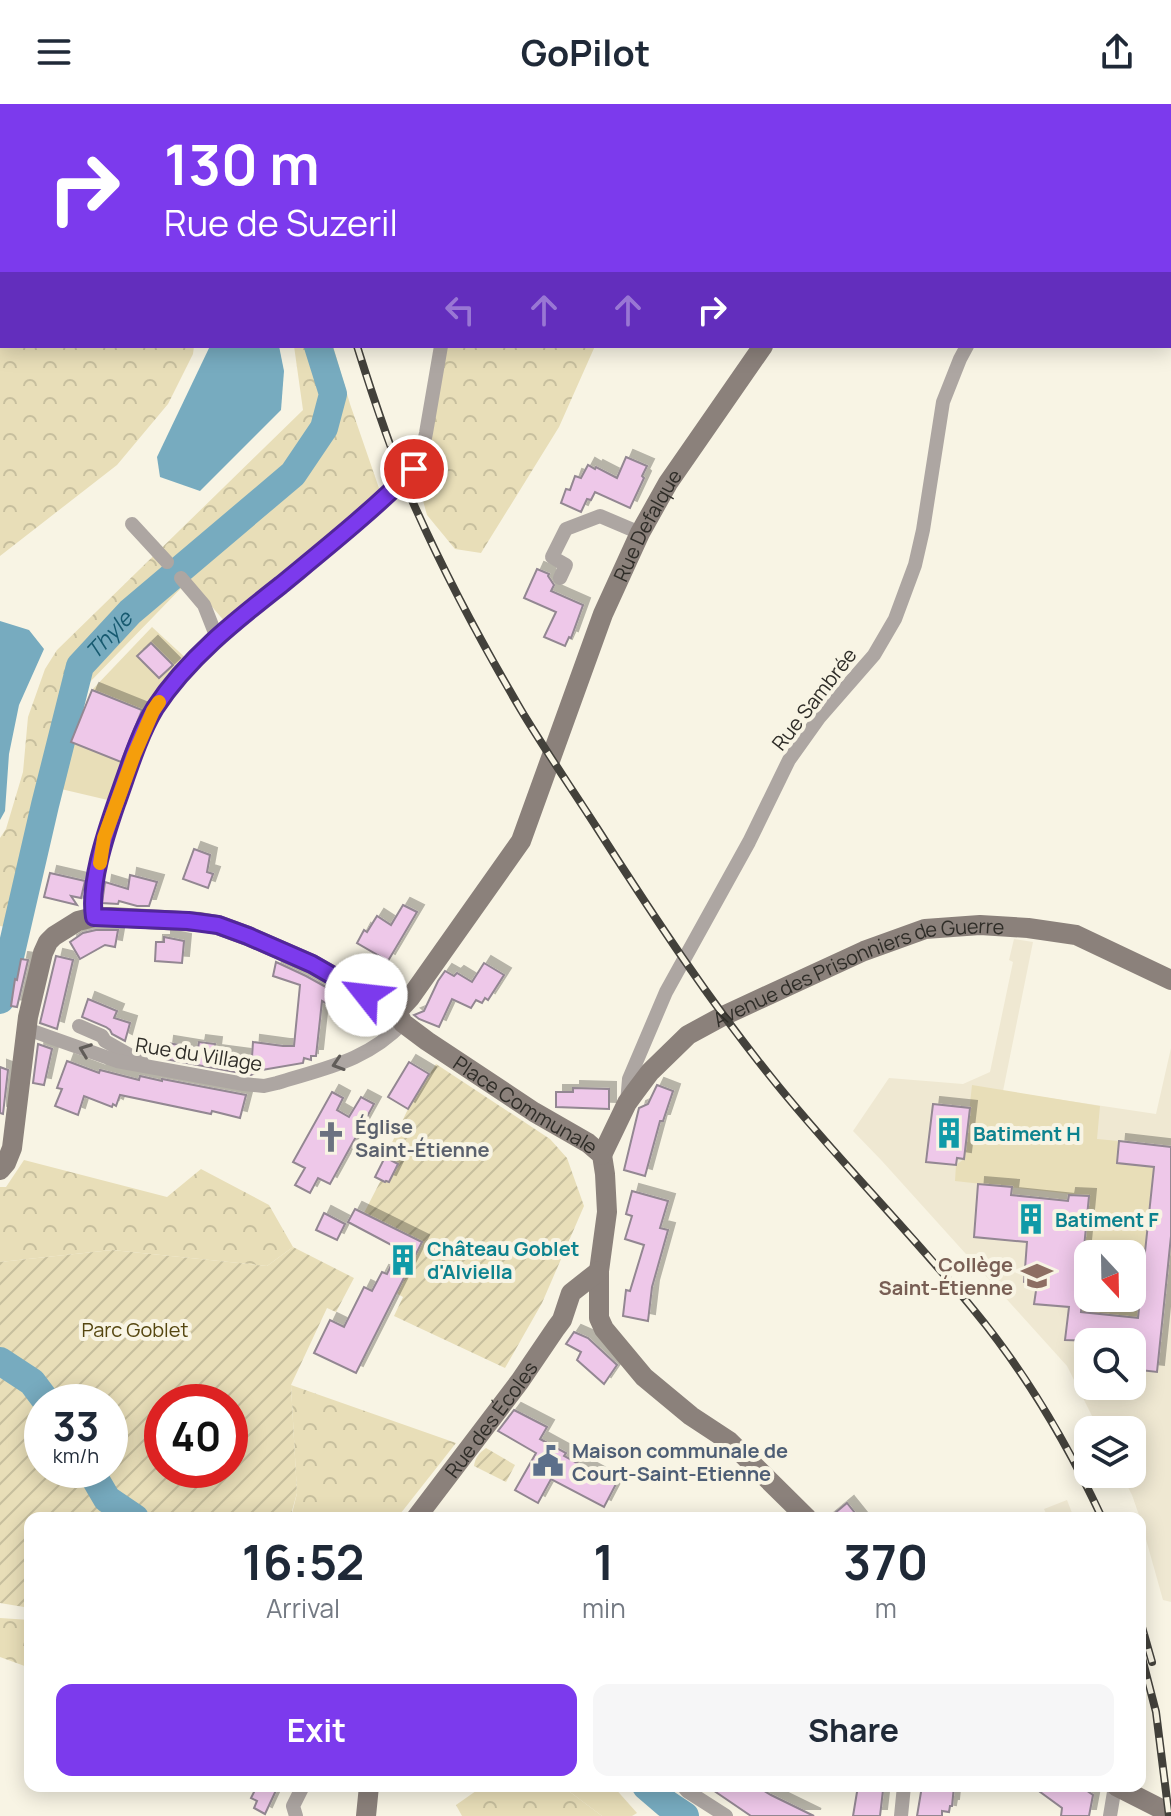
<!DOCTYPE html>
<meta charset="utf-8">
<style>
:root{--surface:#fff;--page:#f6f6f7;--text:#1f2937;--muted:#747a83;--accent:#7c3aed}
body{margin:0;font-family:Manrope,sans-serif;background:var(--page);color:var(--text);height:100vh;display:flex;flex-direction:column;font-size:30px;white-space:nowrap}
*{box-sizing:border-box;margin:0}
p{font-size:26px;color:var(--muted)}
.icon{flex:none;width:44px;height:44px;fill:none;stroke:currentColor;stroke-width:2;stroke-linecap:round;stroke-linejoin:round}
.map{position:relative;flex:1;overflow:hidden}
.panel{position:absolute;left:24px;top:1408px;width:1122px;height:280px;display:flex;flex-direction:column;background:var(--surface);border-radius:16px;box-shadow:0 4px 20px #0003}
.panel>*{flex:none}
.hud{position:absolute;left:0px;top:0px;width:1172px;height:244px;box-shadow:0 4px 20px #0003;background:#7c3aed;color:#fff;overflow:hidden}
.needle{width:52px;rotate:158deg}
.buttons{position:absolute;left:1074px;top:1136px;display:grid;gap:16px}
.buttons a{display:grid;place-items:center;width:72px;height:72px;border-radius:16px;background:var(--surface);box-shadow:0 4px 20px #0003;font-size:40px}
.speed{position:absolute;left:24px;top:1280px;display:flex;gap:16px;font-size:40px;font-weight:700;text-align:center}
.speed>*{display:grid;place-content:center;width:104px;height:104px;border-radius:50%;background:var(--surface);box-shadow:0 4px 20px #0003;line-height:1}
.speed small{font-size:20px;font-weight:400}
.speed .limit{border:12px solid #d22;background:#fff;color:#111}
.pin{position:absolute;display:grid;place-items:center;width:68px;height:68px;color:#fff;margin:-34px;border:4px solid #fff;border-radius:50%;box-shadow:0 2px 8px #0007}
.me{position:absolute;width:88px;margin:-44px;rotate:299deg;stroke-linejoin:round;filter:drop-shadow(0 0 6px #0008)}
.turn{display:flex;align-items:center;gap:28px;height:168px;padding:0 32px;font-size:36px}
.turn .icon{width:104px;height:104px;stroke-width:2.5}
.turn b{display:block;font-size:56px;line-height:68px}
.lanes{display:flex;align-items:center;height:76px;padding:0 32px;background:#0003;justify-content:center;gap:40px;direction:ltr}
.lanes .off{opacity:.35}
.eta{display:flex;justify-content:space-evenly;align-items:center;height:136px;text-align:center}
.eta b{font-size:48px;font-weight:700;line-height:56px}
.cta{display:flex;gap:16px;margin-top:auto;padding:16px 32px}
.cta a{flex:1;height:92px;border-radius:16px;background:var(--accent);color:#fff;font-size:32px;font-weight:700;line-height:92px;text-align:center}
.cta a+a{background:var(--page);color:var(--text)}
header{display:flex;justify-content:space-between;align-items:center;height:104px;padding:0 32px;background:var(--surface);font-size:36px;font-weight:700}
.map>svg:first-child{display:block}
</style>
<header><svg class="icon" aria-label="menu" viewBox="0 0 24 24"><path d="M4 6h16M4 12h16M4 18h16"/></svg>GoPilot<svg class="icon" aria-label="share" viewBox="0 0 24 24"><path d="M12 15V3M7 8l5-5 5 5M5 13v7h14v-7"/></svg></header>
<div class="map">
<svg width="1171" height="1712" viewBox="0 0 1171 1712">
<defs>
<pattern id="industrial-grid" width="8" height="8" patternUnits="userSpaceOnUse" patternTransform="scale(2)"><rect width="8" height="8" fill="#f4e4f6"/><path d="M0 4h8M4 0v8" fill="none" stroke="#d2c4d3"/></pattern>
<pattern id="forest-crowns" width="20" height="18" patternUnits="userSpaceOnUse" patternTransform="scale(2)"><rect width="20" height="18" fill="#e8deb8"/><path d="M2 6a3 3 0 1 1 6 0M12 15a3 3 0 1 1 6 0" fill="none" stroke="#c7bf9e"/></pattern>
<pattern id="garden-furrows" width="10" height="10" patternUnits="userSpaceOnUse" patternTransform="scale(2)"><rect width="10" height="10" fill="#e8deb8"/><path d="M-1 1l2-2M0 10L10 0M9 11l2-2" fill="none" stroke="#c7bf9e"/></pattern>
<filter id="shadow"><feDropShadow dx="7" dy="-7" stdDeviation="0" flood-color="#0004"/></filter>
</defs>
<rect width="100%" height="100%" fill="#f8f4e4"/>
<polygon fill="url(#industrial-grid)" points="1103,0 1171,0 1170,165 1170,2 1102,2"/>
<g fill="#efe8d2" fill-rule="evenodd">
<path d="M 1014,835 L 1033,838 L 1003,987 L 1156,1010 L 1171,944 L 1171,1498 L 1163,1496 L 1140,1414 L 1132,1391 L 1121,1370 L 1132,1370 L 1132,1326 L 1099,1326 L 1067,1262 L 882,1057 L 853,1027 L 889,974 L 963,980 L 990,968 L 1013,858 L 1009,856 ZM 1088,1150 L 1132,1150 L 1132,1194 L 1088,1194 ZM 1088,1238 L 1132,1238 L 1132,1282 L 1088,1282 Z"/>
<polygon points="1067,1396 1074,1414 1048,1414 1044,1405"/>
</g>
<g fill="url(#forest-crowns)">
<polygon points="0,0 279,0 280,2 2,2 2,242 194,242 193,250 168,300 117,361 0,452"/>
<polygon points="294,242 333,242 350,300 381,390 226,519 189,476 87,581 59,653 24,826 0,822 0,734 6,725 23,668 28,613 45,565 57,546 303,306"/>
<polygon points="446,242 595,242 559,323 481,449 455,445 427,411 418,379 426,371"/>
<polygon points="24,1056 167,1093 201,1065 269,1101 293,1143 267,1162 112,1146 0,1158 0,1083 6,1083"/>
<polygon points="291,1281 456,1339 397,1414 291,1414 297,1389"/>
<polygon points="0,1514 30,1516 30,1564 0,1553"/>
<polygon points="483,1682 562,1682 602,1712 462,1712 456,1701"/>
</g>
<g fill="#e8deb8" fill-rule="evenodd">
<polygon points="152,523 190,558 146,605 144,607 92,586"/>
<polygon points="71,638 123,659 113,683 112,697 61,685"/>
<path d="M 972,981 L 1100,1002 L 1097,1035 L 1119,1037 L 1117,1059 L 1154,1063 L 1138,1214 L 1081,1208 L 1089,1092 L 955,1077 L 956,1061 L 964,1055 ZM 1088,1150 L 1132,1150 L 1132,1194 L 1088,1194 Z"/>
<polygon points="562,1682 613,1682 637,1709 632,1712 602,1712"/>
</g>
<g fill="url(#garden-furrows)" fill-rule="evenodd">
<polygon points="436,960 550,1035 567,1054 584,1102 542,1199 505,1264 394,1212 403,1193 396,1189 421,1138 364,1109 381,1076 389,1078 398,1061 385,1053 408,1005"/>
<path d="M 293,1143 L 354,1174 L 336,1208 L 327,1204 L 291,1281 L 297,1389 L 290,1414 L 30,1414 L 30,1504 L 0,1499 L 0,1158 L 112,1146 L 267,1162 ZM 42,1298 L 110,1298 L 110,1366 L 42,1366 ZM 162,1298 L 230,1298 L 230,1366 L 162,1366 Z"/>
<path d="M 486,1344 L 515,1361 L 506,1378 L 474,1362 C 475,1354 479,1349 486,1344 Z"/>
</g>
<g fill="#77abbf">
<polygon points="210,242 279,242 284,267 281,306 200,387 160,373 157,353"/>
<polygon points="0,517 29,526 44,545 19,601 9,650 5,707 0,716"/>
</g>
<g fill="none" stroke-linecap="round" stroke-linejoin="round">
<g stroke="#77abbf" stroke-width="28">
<polyline points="236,0 237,2"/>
<path id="s1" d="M 0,896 L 45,701 L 80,562 L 130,508 L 293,370 L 324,324 L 333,290 L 318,242"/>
<polyline points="0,1257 32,1278 47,1298"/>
<polyline points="90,1366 107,1395 135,1414"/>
<polyline points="646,1682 667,1700 685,1712"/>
</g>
</g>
<g fill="#eec8e9" stroke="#938792" stroke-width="2" filter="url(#shadow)">
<polygon points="626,353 647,362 642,372 644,374 630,404 595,388 591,396 587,395 581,408 561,399 566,385 570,386 575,372 581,374 588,361 595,365 596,363 617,374"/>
<polygon points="537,465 549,470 548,472 554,481 551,487 583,501 571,534 569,533 565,542 544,533 556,508 524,494"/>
<polygon points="151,539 173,561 159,574 137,552"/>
<polygon points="92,586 142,606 121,658 71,638"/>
<polygon points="194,745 210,751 207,768 213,770 208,784 183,775"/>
<polygon points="50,769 85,777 81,794 71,792 77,801 44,793"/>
<polygon points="130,771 157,778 149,802 137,802 119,797 118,800 102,799 105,778 128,785"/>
<polygon points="403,801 417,808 388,857 357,839 364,826 367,828 377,812 391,821"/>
<polygon points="96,826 118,826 115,843 105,841 80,855 70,838 83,829"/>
<polygon points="164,833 184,837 182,859 155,857 156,838 164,838"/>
<polygon points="56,852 73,856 57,925 40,919"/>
<polygon points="21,855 28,856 17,903 11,902 15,875 17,876"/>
<polygon points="276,858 306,872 382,914 375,928 322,897 316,952 311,952 311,956 304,954 303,959 262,966 251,971 165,955 167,939 198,944 199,938 215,940 214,948 252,953 253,938 283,942 294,942 300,881 273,872"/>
<polygon points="484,859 504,871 488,896 485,894 482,899 476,896 471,904 452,895 439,923 419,915 414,911 424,907 438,877 445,867 454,872 457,869 472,878"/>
<polygon points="88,895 117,907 114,914 130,919 125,937 112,930 110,926 106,923 82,913"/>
<polygon points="38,940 52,945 44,981 33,979"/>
<polygon points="67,957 99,969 100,966 139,976 140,972 162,977 162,975 246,991 240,1014 212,1007 211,1010 120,991 116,1002 113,1000 112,1003 84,992 78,1011 55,1002 62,985 57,984"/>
<polygon points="409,958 429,970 408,1005 388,993"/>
<polygon points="0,963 8,966 3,1010 0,1009"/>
<polygon points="657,981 673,987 663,1017 660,1017 645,1072 624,1066 639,1004 648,1000"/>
<polygon points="573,984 609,985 609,1005 556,1003 556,988 573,988"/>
<polygon points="332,988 343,994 337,1006 349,1013 361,993 374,1000 330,1080 318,1074 310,1089 295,1081 305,1064 293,1058"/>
<polygon points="933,1000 970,1004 964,1055 957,1054 956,1061 926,1058"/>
<polygon points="1119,1037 1171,1043 1171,1132 1157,1268 1132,1265 1132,1238 1065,1236 1069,1203 1034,1200 1037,1180 1024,1178 1027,1138 974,1133 978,1080 1012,1083 1011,1091 1068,1097 1069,1091 1089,1092 1083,1154 1085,1154 1081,1208 1138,1214 1154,1063 1117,1059"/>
<polygon points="385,1053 398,1060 389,1078 386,1077 385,1078 375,1073"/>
<polygon points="632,1087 668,1097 660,1124 668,1126 652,1183 648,1217 623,1212 626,1186 630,1187 644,1141 625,1135 632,1112 626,1110"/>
<polygon points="355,1105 422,1138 356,1269 314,1249 330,1216 344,1223 364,1183 372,1187 382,1168 387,1170 399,1145 348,1118"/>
<polygon points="324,1109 345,1120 337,1136 316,1126"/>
<polygon points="574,1228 588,1234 617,1261 604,1280 577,1256 581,1248 566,1240"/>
<polygon points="514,1306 547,1323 540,1335 566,1349 564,1352 616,1380 604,1403 551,1375 538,1399 515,1386 536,1349 498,1327"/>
<polygon points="847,1399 859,1414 829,1414"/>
<polygon points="257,1682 278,1682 265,1710 254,1704 257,1697 251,1694"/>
<polygon points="707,1682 756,1682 771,1691 814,1712 751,1712"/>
<polygon points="858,1682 883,1686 880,1712 853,1712"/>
<polygon points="922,1682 954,1682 952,1702 950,1702 949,1708 942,1707 942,1712 917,1712"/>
<polygon points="1032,1682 1080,1682 1093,1691 1089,1712 1061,1712 1062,1704"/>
</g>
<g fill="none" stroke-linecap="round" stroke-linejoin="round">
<g stroke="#ada6a2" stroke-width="14">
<polyline points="341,0 343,2"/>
<polyline points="1092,2 1093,0"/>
<polyline points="132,420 167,458"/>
<polyline points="181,474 204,501 217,534"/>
<polyline points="560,474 566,461 552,453 566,425 600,412 640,429"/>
<polyline points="94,813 91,796 104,734 134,651 153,607 170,583 203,547 255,502 343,430 385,394 414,365 421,352 426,329 441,242"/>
<polyline points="79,922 102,932 105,937 142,958"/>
<path d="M 27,925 L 117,957 L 244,980 L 264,982 L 277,979 C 325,964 367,957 403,919"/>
<polyline points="627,999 629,975 666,888 749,738 789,656 819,614 874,551 895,515 915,461 923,426 943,298 960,255 967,242"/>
<polyline points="683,1682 687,1687 726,1712"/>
<polyline points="296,1712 293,1702 303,1682"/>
<polyline points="901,1712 904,1682"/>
<polyline points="1110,1712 1115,1682"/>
</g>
<g stroke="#8b817b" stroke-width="20">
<polyline points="882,2 883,0"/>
<path id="s2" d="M 397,908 L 410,894 L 521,737 L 603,510 L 640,429 L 668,379 L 763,242"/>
<path id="s3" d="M 397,908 L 403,919 L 427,937 L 534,1008 L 588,1039 L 602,1051 L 605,1070 L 607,1108 L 599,1167 L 599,1214 L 604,1225 L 644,1273 L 691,1312 L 729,1337 L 807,1414"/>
<path id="s4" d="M 602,1051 L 627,999 L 635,988 L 650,968 L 688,931 L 723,912 L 864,847 L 925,825 L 980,821 L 1028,824 L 1076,831 L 1171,876"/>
<polyline points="0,1066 6,1059 12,1044 28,913 43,849 48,838 54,832 78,817 94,813 110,813 200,818 218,821 248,832 312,860 397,908"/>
<path id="s5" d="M 416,1414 L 520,1277 L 556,1224 L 562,1216 L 571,1189 L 599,1167"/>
<polyline points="1116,1682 1171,1710"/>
<polyline points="366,1712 369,1682"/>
</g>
<defs>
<g id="rail">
<polyline points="292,0 292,2"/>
<path d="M 357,242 C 373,293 390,345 411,394 C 443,467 481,538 521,606 C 545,646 572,685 597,724 C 654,813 712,901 779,983 C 841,1059 911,1129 973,1205 C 1026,1269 1067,1339 1102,1414"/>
<polyline points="1140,1516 1152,1558"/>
<polyline points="1140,1546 1156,1608 1169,1712"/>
</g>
</defs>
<use href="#rail" stroke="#43413b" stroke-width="8"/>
<use href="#rail" stroke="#f8f4e4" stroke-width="5" stroke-dasharray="15" stroke-linecap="butt"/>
</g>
<defs><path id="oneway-chevron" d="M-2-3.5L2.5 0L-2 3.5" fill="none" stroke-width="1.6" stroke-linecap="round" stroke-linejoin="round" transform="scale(2)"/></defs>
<g stroke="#615d59">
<use href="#oneway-chevron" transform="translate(85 946) rotate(-159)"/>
<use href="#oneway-chevron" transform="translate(338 960) rotate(162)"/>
</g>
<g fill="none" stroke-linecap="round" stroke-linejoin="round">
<defs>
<path id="route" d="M 366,891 L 312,860 L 248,832 L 218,821 L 188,817 L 94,813 C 89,780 105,732 116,700 C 127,670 138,632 155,604 C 187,555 235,517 281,481 C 327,443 372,407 414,365"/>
</defs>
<use href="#route" stroke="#51269a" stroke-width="20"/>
<use href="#route" stroke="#7c3aed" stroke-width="14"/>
<polyline stroke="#f59e0b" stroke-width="14" points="100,759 104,734 134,651 153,607 159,598"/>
</g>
<defs>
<symbol id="building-bare" viewBox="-9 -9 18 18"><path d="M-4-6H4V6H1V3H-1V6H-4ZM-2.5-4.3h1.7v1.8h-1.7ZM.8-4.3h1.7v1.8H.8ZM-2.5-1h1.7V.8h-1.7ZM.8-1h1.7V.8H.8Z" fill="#0f9aa8" stroke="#f8f4e4" stroke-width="2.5" paint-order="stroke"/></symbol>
<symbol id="church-bare" viewBox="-9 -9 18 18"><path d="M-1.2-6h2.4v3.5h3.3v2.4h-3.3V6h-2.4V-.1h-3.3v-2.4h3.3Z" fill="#6b7280" stroke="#f8f4e4" stroke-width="2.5" paint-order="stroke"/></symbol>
<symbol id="school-bare" viewBox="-9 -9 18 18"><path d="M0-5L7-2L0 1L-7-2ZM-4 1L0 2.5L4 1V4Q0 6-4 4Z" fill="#8d6e63" stroke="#f8f4e4" stroke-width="2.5" paint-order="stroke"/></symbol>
<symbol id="civic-bare" viewBox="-9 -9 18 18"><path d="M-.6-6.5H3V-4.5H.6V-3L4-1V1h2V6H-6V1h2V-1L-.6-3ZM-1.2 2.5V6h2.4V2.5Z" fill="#5c6f8a" stroke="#f8f4e4" stroke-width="2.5" paint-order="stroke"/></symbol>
</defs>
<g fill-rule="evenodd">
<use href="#building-bare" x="927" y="1007" width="44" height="44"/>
<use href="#church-bare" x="309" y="1011" width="44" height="44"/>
<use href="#building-bare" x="1009" y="1093" width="44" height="44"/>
<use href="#building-bare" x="381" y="1134" width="44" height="44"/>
<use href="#school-bare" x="1015" y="1150" width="44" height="44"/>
<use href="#civic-bare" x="526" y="1335" width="44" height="44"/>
</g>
<g text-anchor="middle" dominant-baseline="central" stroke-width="8" stroke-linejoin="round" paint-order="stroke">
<g font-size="20" fill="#2f2d28" stroke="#f8f4e4">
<text stroke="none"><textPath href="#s2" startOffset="552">Rue Defalque</textPath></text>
<text transform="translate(814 595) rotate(-52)">Rue Sambrée</text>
<text stroke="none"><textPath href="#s4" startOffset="334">Avenue des Prisonniers de Guerre</textPath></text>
<text transform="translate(199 950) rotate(9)">Rue du Village</text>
<text stroke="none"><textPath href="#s3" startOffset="160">Place Communale</textPath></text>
<text stroke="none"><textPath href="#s5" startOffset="124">Rue des Écoles</textPath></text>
</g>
<g font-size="20" font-weight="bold" fill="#5b616d" stroke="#f8f4e4" text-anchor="start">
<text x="355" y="1022">Église<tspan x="355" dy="23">Saint-Étienne</tspan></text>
</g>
<g font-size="20" font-weight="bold" fill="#0d838f" stroke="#f8f4e4" text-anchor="start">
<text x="973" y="1029">Batiment H</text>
<text x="1055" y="1115">Batiment F</text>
<text x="427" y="1144">Château Goblet<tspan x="427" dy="23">d'Alviella</tspan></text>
</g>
<g font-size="20" font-weight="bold" fill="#785e54" stroke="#f8f4e4" text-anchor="end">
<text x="1013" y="1160">Collège<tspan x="1013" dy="23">Saint-Étienne</tspan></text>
</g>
<g font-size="20" fill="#55460f" stroke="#f8f4e4">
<text x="135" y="1225">Parc Goblet</text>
</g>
<g font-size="20" font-weight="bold" fill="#4e5e75" stroke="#f8f4e4" text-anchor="start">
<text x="572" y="1346">Maison communale de<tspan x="572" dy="23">Court-Saint-Etienne</tspan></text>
</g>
<g font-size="22" font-style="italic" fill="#175a70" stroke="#f8f4e4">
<text stroke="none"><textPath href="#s1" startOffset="386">Thyle</textPath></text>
</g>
</g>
</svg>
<div class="buttons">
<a><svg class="needle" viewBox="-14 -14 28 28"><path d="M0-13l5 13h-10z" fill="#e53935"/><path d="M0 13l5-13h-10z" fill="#747a83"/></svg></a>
<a><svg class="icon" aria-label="search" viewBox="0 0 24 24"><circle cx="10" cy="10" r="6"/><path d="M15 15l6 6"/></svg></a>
<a><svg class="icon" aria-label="layers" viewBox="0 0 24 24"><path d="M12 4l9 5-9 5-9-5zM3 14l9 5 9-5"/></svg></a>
</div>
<div class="speed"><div>33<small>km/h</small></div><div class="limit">40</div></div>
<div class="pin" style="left:414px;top:365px;background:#d93025"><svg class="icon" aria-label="arrive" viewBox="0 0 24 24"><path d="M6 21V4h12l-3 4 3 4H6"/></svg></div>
<svg class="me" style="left:366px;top:891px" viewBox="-20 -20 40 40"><circle r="19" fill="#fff"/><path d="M0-13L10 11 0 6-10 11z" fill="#7c3aed"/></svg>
<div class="hud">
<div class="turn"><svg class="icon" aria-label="right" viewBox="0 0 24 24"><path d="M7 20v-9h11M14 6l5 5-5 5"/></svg><div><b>130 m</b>Rue de Suzeril</div></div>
<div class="lanes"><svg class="icon off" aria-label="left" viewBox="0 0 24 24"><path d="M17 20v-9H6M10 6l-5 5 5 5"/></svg><svg class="icon off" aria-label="ahead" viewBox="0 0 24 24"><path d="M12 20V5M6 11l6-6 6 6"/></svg><svg class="icon off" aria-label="ahead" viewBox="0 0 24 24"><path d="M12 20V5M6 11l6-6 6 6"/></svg><svg class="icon" aria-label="right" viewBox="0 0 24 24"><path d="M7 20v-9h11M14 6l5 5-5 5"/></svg></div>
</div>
<section class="panel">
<div class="eta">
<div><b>16:52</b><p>Arrival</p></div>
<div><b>1</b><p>min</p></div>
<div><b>370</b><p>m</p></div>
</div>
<div class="cta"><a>Exit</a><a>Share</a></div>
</section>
</div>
